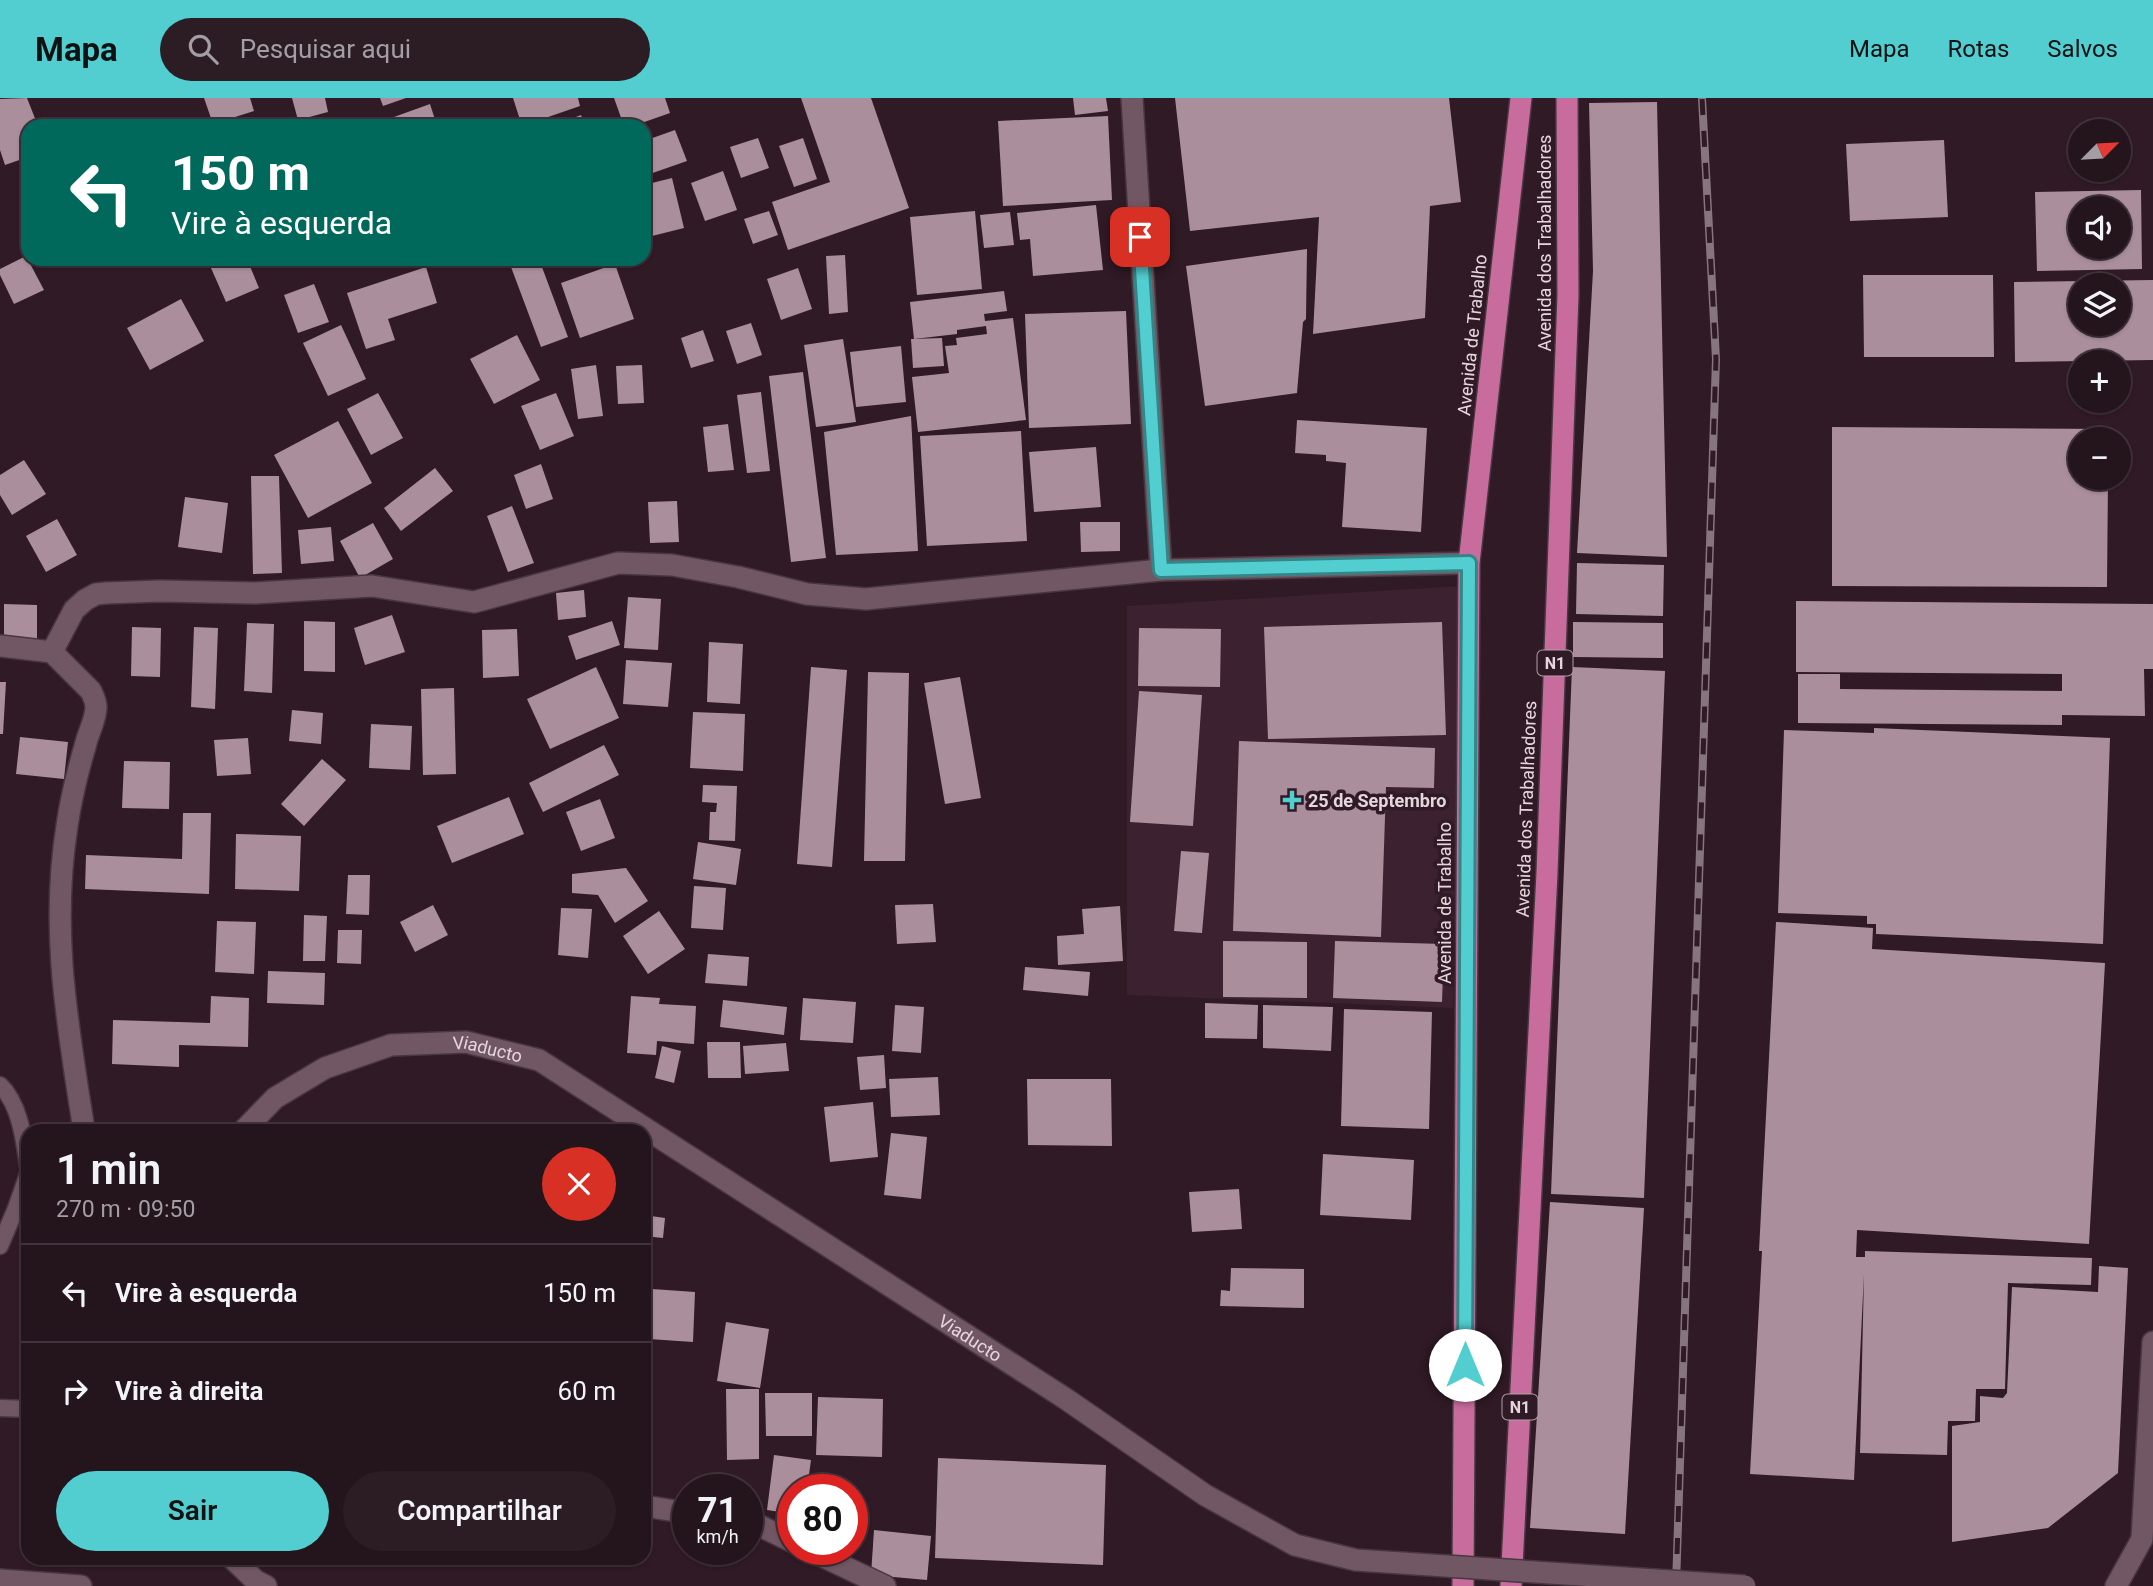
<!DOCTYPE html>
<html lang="pt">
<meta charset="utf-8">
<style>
:root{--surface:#24141c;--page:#2c1d25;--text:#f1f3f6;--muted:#a39ea3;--line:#41333b;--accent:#52cdd0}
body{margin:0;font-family:Roboto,sans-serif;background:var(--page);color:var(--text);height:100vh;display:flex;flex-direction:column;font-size:26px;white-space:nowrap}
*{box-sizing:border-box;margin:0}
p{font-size:23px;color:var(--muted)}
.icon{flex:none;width:38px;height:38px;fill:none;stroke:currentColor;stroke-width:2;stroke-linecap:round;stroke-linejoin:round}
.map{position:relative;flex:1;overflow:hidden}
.side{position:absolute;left:21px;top:1026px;width:630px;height:441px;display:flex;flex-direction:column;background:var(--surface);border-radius:21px;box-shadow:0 2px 5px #0004,0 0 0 2px var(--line)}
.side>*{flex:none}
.guide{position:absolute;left:21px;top:21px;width:630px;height:147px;border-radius:21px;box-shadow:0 2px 5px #0004,0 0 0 2px var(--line);background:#00695c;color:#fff;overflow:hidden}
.needle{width:46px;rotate:66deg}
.fabs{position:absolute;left:2068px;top:21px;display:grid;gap:14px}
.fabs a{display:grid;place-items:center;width:63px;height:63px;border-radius:50%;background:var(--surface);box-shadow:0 2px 5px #0004,0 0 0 2px var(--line);font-size:35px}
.speed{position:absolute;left:672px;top:1376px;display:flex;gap:14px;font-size:35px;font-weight:700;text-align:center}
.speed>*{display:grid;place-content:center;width:91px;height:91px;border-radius:50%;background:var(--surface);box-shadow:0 2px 5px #0004,0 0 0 2px var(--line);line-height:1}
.speed small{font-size:18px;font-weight:400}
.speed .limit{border:10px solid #d22;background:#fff;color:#111}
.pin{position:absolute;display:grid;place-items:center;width:60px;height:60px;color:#fff;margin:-30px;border-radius:14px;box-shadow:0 4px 10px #0006}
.me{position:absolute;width:77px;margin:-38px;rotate:0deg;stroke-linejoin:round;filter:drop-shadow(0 0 5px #0008)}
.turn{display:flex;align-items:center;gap:24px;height:147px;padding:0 35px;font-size:32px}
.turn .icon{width:91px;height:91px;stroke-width:2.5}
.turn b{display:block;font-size:49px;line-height:60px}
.round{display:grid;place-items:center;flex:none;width:74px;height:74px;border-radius:37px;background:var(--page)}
.summary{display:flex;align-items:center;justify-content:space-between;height:119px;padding:0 35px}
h1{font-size:42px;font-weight:600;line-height:52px}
.button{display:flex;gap:14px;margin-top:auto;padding:14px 35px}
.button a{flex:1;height:80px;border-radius:42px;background:var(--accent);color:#111;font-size:28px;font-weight:600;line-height:80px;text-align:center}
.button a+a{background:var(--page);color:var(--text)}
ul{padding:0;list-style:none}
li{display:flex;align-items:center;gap:21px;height:98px;padding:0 35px;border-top:2px solid var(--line)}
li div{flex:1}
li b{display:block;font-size:26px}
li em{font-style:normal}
header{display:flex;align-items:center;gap:42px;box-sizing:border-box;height:98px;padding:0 35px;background:var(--accent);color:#111}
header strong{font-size:33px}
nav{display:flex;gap:38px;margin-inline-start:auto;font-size:24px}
.search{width:490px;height:63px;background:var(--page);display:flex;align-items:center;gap:18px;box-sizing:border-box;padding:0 24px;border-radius:38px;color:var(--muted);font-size:26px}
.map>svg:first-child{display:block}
</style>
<header>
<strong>Mapa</strong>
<div class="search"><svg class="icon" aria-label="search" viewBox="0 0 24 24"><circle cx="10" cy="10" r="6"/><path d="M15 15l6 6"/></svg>Pesquisar aqui</div>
<nav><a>Mapa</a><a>Rotas</a><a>Salvos</a></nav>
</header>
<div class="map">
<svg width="2153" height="1488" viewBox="0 0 2153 1488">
<rect width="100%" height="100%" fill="#301a25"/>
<polygon fill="#3c2130" points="1461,488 1453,910 1127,897 1127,508"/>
<g fill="#aa8e9c" fill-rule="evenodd">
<polygon points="27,0 38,28 28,28 28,59 5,67 0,52 0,1"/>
<polygon points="204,0 250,0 254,13 213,26"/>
<polygon points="292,0 325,0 328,14 298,22"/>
<polygon points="380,0 406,0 383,8"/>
<polygon points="513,0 578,0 580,8 522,28"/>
<polygon points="614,0 665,0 670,15 633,28 624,28"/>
<polygon points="801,0 871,0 909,110 788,152 772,104 830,84"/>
<polygon points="1073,0 1106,0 1108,13 1075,17"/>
<polygon points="1175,0 1449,0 1461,104 1430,108 1425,220 1313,236 1319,119 1190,133"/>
<polygon points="1657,4 1667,459 1577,455 1593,173 1589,5"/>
<polygon points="430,6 437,28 369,28"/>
<polygon points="581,17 585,28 558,28 558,26"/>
<polygon points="1108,18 1112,102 1003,108 998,23"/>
<polygon points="675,32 687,63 644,78 644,43"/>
<polygon points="758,40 769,70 741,80 730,49"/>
<polygon points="803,40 817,81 794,89 779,48"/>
<polygon points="1944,42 1948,119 1850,123 1846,46"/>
<polygon points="723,73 737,112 705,123 691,85"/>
<polygon points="672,80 684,130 644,140 644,87"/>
<path d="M 2141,92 L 2142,171 L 2037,173 L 2035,94 ZM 2081,110 L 2119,110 L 2119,149 L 2081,149 Z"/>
<polygon points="1096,107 1103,172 1033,178 1030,141 1020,142 1017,115"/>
<polygon points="769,113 778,137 753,146 744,121"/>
<polygon points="975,113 982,191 917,197 910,119"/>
<polygon points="1010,114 1014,147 984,150 980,117"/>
<polygon points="1307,151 1306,221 1303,224 1297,295 1205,308 1186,168"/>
<polygon points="845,157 848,214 829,216 826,158"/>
<polygon points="26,158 44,192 14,206 0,177 0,171"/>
<polygon points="232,161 247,161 259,190 226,204 211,170"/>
<polygon points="467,161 491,161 470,169"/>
<polygon points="508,161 539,161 568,239 541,249"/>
<polygon points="615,166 634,221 580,240 561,185"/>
<polygon points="426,169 437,205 388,221 395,242 366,251 347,195"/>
<polygon points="798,170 812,211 781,222 767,181"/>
<polygon points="1863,177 1993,177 1994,259 1864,259"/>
<path d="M 2153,182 L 2153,262 L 2015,264 L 2014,184 ZM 2081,187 L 2119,187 L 2119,226 L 2081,226 Z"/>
<polygon points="314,186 329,224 298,235 284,197"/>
<polygon points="1004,193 1007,213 984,216 985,223 1013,220 1026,322 918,334 912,279 949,275 945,248 957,247 956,240 987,236 986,228 957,232 957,236 914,241 910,204"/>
<polygon points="181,201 204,243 150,272 127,230"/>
<polygon points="1126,213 1131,326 1029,330 1025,216"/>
<polygon points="751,225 762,257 737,266 726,233"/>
<polygon points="341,227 366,281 328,298 303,245"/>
<polygon points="703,232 714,263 691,270 681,240"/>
<polygon points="517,237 540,282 494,306 470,261"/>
<polygon points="942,240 944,268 913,270 911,241"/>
<polygon points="843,241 856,324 816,329 804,247"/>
<polygon points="901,248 906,304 856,309 850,254"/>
<polygon points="596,267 603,318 578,321 571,271"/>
<polygon points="642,267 644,305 618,306 616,268"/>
<polygon points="803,274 826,460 791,464 769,278"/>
<polygon points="761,294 770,373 747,375 737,297"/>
<polygon points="378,295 403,340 371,357 347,311"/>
<polygon points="556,295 574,338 540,352 521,308"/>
<polygon points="911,318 918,453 836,457 824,334"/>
<polygon points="1297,322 1427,330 1421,434 1342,429 1346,365 1326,363 1326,357 1295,355"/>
<polygon points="338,323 372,385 308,420 274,357"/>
<polygon points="728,326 734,372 708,374 703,329"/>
<polygon points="1832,329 2108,331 2108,341 2081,341 2081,380 2108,380 2107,489 1832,488"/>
<polygon points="1021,333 1027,443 927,448 920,338"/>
<polygon points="1096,349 1101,409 1034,414 1029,354"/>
<polygon points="24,362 46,396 12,417 0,397 0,377"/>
<polygon points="541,366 553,401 526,411 514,377"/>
<polygon points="435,370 453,393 401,433 384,410"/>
<polygon points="251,378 279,378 282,475 253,476"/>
<polygon points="185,399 228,405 222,455 178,449"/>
<polygon points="677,403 679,444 650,445 648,404"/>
<polygon points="512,408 534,465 508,474 487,418"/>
<polygon points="57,421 77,457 46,474 26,438"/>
<polygon points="1080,424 1120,424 1120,453 1081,454"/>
<polygon points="373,425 393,461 360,480 340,443"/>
<polygon points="331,429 334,463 301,466 298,432"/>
<polygon points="1577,465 1664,467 1663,518 1576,516"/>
<polygon points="584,492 586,519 558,522 556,495"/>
<polygon points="628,499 661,501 658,552 624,550"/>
<polygon points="1796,503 2153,506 2153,571 2144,571 2145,618 2062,617 2062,627 1798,625 1798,576 1840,576 1840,591 2062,593 2062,576 1796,574"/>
<polygon points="4,506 37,507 37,541 4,541"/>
<polygon points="392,517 405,554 365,567 354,530"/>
<polygon points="304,523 335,524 335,574 304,573"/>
<polygon points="612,523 620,547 576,562 568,538"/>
<polygon points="1442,524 1446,637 1268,641 1264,529"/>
<polygon points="1573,524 1663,525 1663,560 1573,559"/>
<polygon points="247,525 274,526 272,595 244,593"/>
<polygon points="132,529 161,530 160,579 131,578"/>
<polygon points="194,529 218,530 215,611 191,609"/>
<polygon points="1139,530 1221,531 1220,589 1138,588"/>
<polygon points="517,531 519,578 483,580 482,532"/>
<polygon points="709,544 743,546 740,606 707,604"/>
<polygon points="626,562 672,565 668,609 623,606"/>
<polygon points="596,569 619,620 550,651 527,601"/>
<polygon points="811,569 847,572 832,769 797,766"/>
<polygon points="1572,569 1665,573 1644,1100 1551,1096"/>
<polygon points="868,574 909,575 905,763 864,763"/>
<polygon points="960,579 981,700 945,706 924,585"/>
<polygon points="0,584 6,584 3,636 0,636"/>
<polygon points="454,590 456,676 423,677 421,591"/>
<polygon points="1139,593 1202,597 1193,728 1130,724"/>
<polygon points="292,612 323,615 321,646 289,643"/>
<polygon points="693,614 745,616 743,673 690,670"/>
<polygon points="371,626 412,628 410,672 369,670"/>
<polygon points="1874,630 2110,640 2103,846 1876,836 1876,826 1867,826 1867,818 1778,815 1784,632 1874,635"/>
<polygon points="20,639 68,644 64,681 16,676"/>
<polygon points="248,640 251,676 217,678 214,642"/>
<polygon points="1239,643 1435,650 1434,690 1386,689 1381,839 1233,833"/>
<polygon points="604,647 619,677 543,714 529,685"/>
<polygon points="322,661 346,682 304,728 281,706"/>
<polygon points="124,663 170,664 169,711 122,710"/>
<polygon points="703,687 737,688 735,743 709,742 710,714 716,714 717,705 702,704"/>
<polygon points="509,699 524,736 452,765 437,728"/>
<polygon points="600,701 615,740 581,753 566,714"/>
<polygon points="183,715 211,715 209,796 85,791 86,757 182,761"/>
<polygon points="236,736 301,738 299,793 235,791"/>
<polygon points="698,744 741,751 736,787 693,781"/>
<polygon points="1181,753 1209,755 1202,835 1174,833"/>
<polygon points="626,770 648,803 615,825 598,797 572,795 572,776"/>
<polygon points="348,777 370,777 369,817 346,816"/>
<polygon points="694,788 726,790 723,832 691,830"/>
<polygon points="933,806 936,844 897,846 895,807"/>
<polygon points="433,807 448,837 415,854 400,824"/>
<polygon points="1120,808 1123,863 1058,867 1057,838 1084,836 1082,811"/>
<polygon points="561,810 592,811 588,860 558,857"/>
<polygon points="659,813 685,851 648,876 623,838"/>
<polygon points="304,817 327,818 325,863 303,863"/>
<polygon points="217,823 256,824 254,876 215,874"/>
<polygon points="1776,824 1873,830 1872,851 2105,865 2089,1146 1857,1132 1856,1159 1865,1159 1865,1153 2092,1160 2091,1187 2008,1185 2005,1291 1976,1291 1975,1323 1948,1323 1947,1357 1860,1355 1864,1176 1854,1382 1750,1376 1762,1153 1759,1153"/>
<polygon points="338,832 362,832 361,866 337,865"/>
<polygon points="1223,843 1307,844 1307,900 1223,899"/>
<polygon points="1335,843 1444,846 1442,904 1333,900"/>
<polygon points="708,856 749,859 747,888 705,885"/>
<polygon points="1025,869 1090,874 1088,898 1023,892"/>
<polygon points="268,873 325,875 324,907 267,905"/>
<polygon points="211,898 249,900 248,949 179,947 179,969 112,966 113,922 210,925"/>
<polygon points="631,898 660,900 659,906 696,908 694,946 657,943 656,957 627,955"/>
<polygon points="803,900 856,904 853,945 800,942"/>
<polygon points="723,902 787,909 784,937 720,929"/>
<polygon points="1205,905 1258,907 1257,941 1205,940"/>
<polygon points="895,907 924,909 921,955 892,953"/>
<polygon points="1263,907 1333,909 1331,953 1263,950"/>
<polygon points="1344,911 1432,914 1429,1031 1341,1028"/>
<polygon points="707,944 740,944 741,980 708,980"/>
<polygon points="786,945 789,973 745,976 743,948"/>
<polygon points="662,948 681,953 674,985 655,980"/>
<polygon points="884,957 886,990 860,992 857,959"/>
<polygon points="938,979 940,1017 891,1019 889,981"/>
<polygon points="1027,981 1111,981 1112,1048 1028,1047"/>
<polygon points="873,1004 878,1059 830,1064 824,1009"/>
<polygon points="546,1026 562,1032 543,1032"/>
<polygon points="891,1035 927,1039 921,1101 884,1097"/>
<polygon points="1323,1056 1414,1062 1411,1122 1320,1117"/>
<polygon points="1239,1091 1242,1131 1192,1134 1189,1094"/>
<polygon points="1550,1104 1644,1110 1625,1436 1530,1430"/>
<polygon points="644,1117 665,1120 663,1140 644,1138"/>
<polygon points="2099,1168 2128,1170 2118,1375 2048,1430 1952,1444 1952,1328 1980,1324 1980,1298 2003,1300 2007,1295 2012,1189 2098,1194"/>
<polygon points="1231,1170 1304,1171 1304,1210 1220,1208 1221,1192 1230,1193"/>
<polygon points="652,1191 695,1194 693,1244 649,1241"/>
<polygon points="726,1224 769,1231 760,1290 717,1283"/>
<polygon points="726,1291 759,1291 759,1361 727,1362"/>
<polygon points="765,1295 812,1295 812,1338 766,1338"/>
<polygon points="818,1299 883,1301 882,1359 816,1357"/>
<polygon points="774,1357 811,1362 807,1391 793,1391 793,1416 767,1412"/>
<polygon points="938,1360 1106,1367 1103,1467 935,1460"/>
<polygon points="874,1432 931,1438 927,1482 871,1477"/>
</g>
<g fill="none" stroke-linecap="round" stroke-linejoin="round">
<defs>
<g id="lane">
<path d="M 0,987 C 20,1006 24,1042 28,1068"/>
<polyline points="0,1148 16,1110 28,1076"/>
<polyline points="0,1310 28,1311"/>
</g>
<g id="street">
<polyline points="1132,0 1161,472"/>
<path d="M 0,548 L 52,554 L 91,593 C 93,598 96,603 96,609 C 96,621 89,633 86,645 C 78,672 71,700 67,728 C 50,834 68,929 84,1032"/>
<polyline points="52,554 74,512 85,502 96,496 106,495 160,493 255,495 372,488 474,504 618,465 672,467 738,479 807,496 866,501 1161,472 1469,465"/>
<polyline points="644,1408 688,1415"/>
<polyline points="747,1424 754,1425 793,1444"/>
<polyline points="807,1451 885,1488"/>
<polyline points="0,1482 81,1488"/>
<polyline points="2116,1488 2142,1441 2153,1244"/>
</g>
<polyline id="secondary" points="232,1460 256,1483 266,1488"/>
<g id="highway">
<polyline points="1463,1488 1469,465 1521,0"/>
<polyline points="1511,1488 1547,775 1568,197 1567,0"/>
</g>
</defs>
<use href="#lane" stroke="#483740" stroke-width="19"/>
<use href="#street" stroke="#483740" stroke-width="24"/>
<use href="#secondary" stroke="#483740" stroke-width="24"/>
<use href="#highway" stroke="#483740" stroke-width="24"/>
<use href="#lane" stroke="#715763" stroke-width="16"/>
<use href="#street" stroke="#715763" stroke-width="21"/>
<use href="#secondary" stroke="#715763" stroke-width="21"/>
<use href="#highway" stroke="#c86c9e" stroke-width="21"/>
<defs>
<polyline id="rail" points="1676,1488 1716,261 1702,0"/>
</defs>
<use href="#rail" stroke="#87757e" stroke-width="8"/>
<use href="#rail" stroke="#301a25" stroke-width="5" stroke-dasharray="16" stroke-linecap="butt"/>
<defs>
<g id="secondary-bridge">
<path id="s1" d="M 244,1032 L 275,1000 L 325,970 L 391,947 L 466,944 L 539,962 L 1066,1301 L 1205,1397 L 1295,1447 L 1356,1462 L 1745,1488"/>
</g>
</defs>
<use href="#secondary-bridge" stroke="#483740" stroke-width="24" stroke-linecap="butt"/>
<use href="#secondary-bridge" stroke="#715763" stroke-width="21"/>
</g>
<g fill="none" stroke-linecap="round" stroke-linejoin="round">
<defs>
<polyline id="route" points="1140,139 1161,472 1469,465 1465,1267"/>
</defs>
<use href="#route" stroke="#358587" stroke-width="18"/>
<use href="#route" stroke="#52cdd0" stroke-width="12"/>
</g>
<path fill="#52cdd0" stroke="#301a25" stroke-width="2.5" d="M1288.5 691.5h7v7h7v7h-7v7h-7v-7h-7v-7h7z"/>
<g text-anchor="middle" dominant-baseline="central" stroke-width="7" stroke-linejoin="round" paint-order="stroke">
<g fill="#301a25" stroke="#af9ea6" stroke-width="2">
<rect x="1537.5" y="552.5" width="35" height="25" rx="5"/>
<rect x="1502.5" y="1296.5" width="35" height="25" rx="5"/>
</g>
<g font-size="16" font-weight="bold" fill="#e5d6dd">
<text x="1555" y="565">N1</text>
<text x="1520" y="1309">N1</text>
</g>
<g font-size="18" fill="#e5d6dd" stroke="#301a25">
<text transform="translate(1544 145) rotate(-90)">Avenida dos Trabalhadores</text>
<text transform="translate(1472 237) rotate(-84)">Avenida de Trabalho</text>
<text transform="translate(1526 711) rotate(-88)">Avenida dos Trabalhadores</text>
<text transform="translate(1444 805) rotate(-90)">Avenida de Trabalho</text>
<text stroke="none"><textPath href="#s1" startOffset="270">Viaducto</textPath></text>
<text stroke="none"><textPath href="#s1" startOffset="836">Viaducto</textPath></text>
</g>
<g font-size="18" font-weight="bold" fill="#e5d6dd" stroke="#301a25" text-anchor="start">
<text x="1308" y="702">25 de Septembro</text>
</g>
</g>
</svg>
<div class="fabs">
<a><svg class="needle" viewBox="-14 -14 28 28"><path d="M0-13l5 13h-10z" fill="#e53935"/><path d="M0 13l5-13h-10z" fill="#a39ea3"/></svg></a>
<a><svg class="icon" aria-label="sound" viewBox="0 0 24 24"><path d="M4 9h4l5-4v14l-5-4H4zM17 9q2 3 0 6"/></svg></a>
<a><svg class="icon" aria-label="layers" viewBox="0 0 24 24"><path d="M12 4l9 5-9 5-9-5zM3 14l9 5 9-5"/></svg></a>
<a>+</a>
<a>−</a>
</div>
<div class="speed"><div>71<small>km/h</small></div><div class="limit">80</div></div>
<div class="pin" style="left:1140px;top:139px;background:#d93025"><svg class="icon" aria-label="arrive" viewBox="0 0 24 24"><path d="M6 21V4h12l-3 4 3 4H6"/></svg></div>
<svg class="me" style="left:1465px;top:1267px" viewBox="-20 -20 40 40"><circle r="19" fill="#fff"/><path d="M0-13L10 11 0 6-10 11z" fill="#52cdd0"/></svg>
<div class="guide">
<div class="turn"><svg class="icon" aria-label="left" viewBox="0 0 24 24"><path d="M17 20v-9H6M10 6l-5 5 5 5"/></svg><div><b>150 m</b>Vire à esquerda</div></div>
</div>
<section class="side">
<div class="summary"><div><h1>1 min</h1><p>270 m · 09:50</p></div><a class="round" style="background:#d93025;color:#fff"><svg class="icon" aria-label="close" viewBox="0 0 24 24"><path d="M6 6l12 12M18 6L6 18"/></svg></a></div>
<ul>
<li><svg class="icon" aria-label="left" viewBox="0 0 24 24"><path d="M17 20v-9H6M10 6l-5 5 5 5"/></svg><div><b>Vire à esquerda</b></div><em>150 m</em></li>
<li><svg class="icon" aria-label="right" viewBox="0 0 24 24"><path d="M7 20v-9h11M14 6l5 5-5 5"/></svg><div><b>Vire à direita</b></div><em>60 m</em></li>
</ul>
<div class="button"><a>Sair</a><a>Compartilhar</a></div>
</section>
</div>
